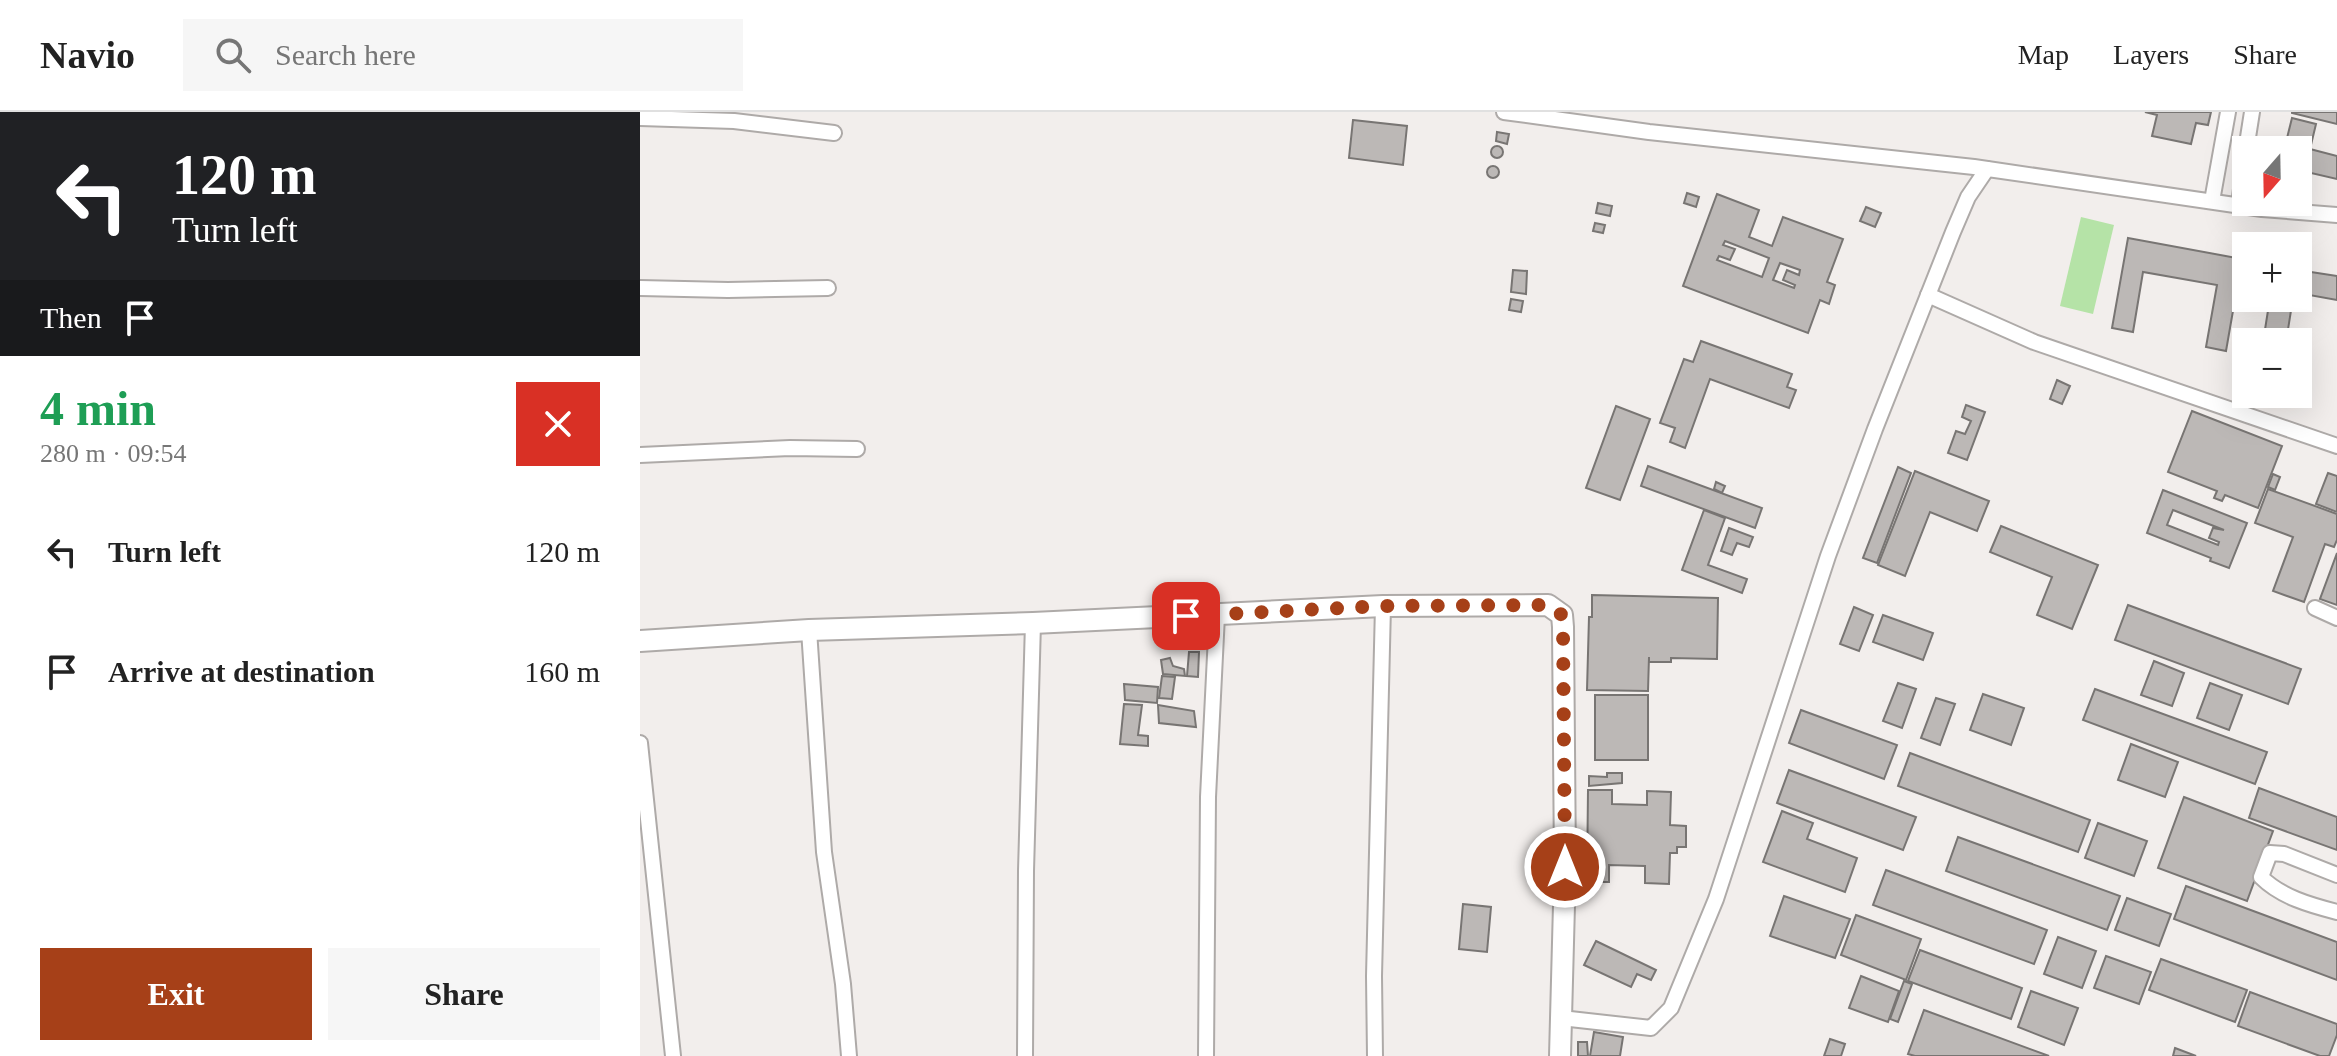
<!DOCTYPE html>
<meta charset="utf-8">
<style>
:root{--surface:#fff;--page:#f6f6f6;--text:#222;--muted:#767676;--line:#e0e0e0;--accent:#a64018}
body{margin:0;font-family:"Times New Roman",serif;background:var(--page);color:var(--text);height:100vh;display:flex;flex-direction:column;font-size:30px;white-space:nowrap}
*{box-sizing:border-box;margin:0}
p{font-size:26px;color:var(--muted)}
.icon{flex:none;width:44px;height:44px;fill:none;stroke:currentColor;stroke-width:2;stroke-linecap:round;stroke-linejoin:round}
.map{position:relative;flex:1;overflow:hidden}
.side{display:flex;flex-direction:column;background:var(--surface);width:640px}
.side>*{flex:none}
.hud{background:#202124;color:#fff;overflow:hidden}
.needle{width:52px;rotate:200deg}
.controls{position:absolute;left:1592px;top:24px;display:grid;gap:16px}
.controls a{display:grid;place-items:center;width:80px;height:80px;border-radius:0px;background:var(--surface);box-shadow:0 8px 32px #0002;font-size:40px}
.pin{position:absolute;display:grid;place-items:center;width:68px;height:68px;color:#fff;margin:-34px;border-radius:16px;box-shadow:0 4px 12px #0006}
.me{position:absolute;width:88px;margin:-44px;rotate:0deg;stroke-linejoin:round;filter:drop-shadow(0 0 6px #0008)}
.turn{display:flex;align-items:center;gap:28px;height:168px;padding:0 40px;font-size:36px}
.turn .icon{width:104px;height:104px;stroke-width:2.5}
.turn b{display:block;font-size:56px;line-height:68px}
.then{display:flex;align-items:center;height:76px;padding:0 40px;background:#0003;gap:16px;font-size:30px}
.round{display:grid;place-items:center;flex:none;width:84px;height:84px;border-radius:0px;background:var(--page)}
.headline{display:flex;align-items:center;justify-content:space-between;height:136px;padding:0 40px}
h1{font-size:48px;font-weight:600;line-height:60px;color:#1e9e55}
.primary-button{display:flex;gap:16px;margin-top:auto;padding:16px 40px}
.primary-button a{flex:1;height:92px;border-radius:0px;background:var(--accent);color:#fff;font-size:32px;font-weight:600;line-height:92px;text-align:center}
.primary-button a+a{background:var(--page);color:var(--text)}
ul{padding:0;list-style:none}
li{display:flex;align-items:center;gap:24px;height:120px;padding:0 40px}
li div{flex:1}
li b{display:block;font-size:30px}
li em{font-style:normal}
header{display:flex;align-items:center;gap:48px;box-sizing:border-box;height:112px;padding:0 40px;background:var(--surface);border-bottom:2px solid var(--line)}
header strong{font-size:38px}
nav{display:flex;gap:44px;margin-inline-start:auto;font-size:28px}
.search{width:560px;height:72px;background:var(--page);display:flex;align-items:center;gap:20px;box-sizing:border-box;padding:0 28px;border-radius:0px;color:var(--muted);font-size:30px}
main{display:flex;flex:1;min-height:0}
.map>svg:first-child{display:block}
</style>
<header>
<strong>Navio</strong>
<div class="search"><svg class="icon" aria-label="search" viewBox="0 0 24 24"><circle cx="10" cy="10" r="6"/><path d="M15 15l6 6"/></svg>Search here</div>
<nav><a>Map</a><a>Layers</a><a>Share</a></nav>
</header>
<main>
<section class="side">
<div class="hud">
<div class="turn"><svg class="icon" aria-label="left" viewBox="0 0 24 24"><path d="M17 20v-9H6M10 6l-5 5 5 5"/></svg><div><b>120 m</b>Turn left</div></div>
<div class="then">Then<svg class="icon" aria-label="arrive" viewBox="0 0 24 24"><path d="M6 21V4h12l-3 4 3 4H6"/></svg></div>
</div>
<div class="headline"><div><h1>4 min</h1><p>280 m · 09:54</p></div><a class="round" style="background:#d93025;color:#fff"><svg class="icon" aria-label="close" viewBox="0 0 24 24"><path d="M6 6l12 12M18 6L6 18"/></svg></a></div>
<ul>
<li><svg class="icon" aria-label="left" viewBox="0 0 24 24"><path d="M17 20v-9H6M10 6l-5 5 5 5"/></svg><div><b>Turn left</b></div><em>120 m</em></li>
<li><svg class="icon" aria-label="arrive" viewBox="0 0 24 24"><path d="M6 21V4h12l-3 4 3 4H6"/></svg><div><b>Arrive at destination</b></div><em>160 m</em></li>
</ul>
<div class="primary-button"><a>Exit</a><a>Share</a></div>
</section>
<div class="map">
<svg width="1697" height="944" viewBox="0 0 1697 944">
<rect width="100%" height="100%" fill="#f2eeec"/>
<polygon fill="#b5e3a7" points="1441,105 1474,113 1453,202 1420,194"/>
<g fill="#bcb8b6" stroke="#787573" stroke-width="2" fill-rule="evenodd">
<polygon points="1505,0 1571,0 1568,13 1556,11 1551,32 1512,24 1517,3"/>
<polygon points="1652,0 1697,0 1697,12 1652,1"/>
<polygon points="1652,6 1676,12 1670,37 1697,44 1697,67 1658,58 1658,38 1644,38"/>
<polygon points="713,8 767,14 763,53 709,46"/>
<polygon points="857,20 869,22 867,32 856,29"/>
<circle cx="857" cy="40" r="6"/>
<circle cx="853" cy="60" r="6"/>
<polygon points="1047,81 1059,85 1056,95 1044,91"/>
<path d="M 1077,82 L 1119,98 L 1109,125 L 1132,134 L 1143,105 L 1203,127 L 1187,170 L 1195,173 L 1189,192 L 1180,188 L 1168,221 L 1043,174 ZM 1085,129 L 1129,146 L 1122,165 L 1077,148 L 1079,144 L 1090,148 L 1095,137 L 1083,133 ZM 1140,151 L 1160,158 L 1159,163 L 1147,158 L 1143,168 L 1155,173 L 1154,176 L 1133,168 Z"/>
<polygon points="958,91 972,94 970,104 956,101"/>
<polygon points="1226,95 1241,101 1235,115 1220,109"/>
<polygon points="955,111 965,113 963,121 953,119"/>
<polygon points="1488,126 1602,147 1586,239 1566,235 1577,173 1503,160 1493,220 1472,216"/>
<polygon points="873,158 887,159 886,182 871,180"/>
<polygon points="1658,158 1697,164 1697,188 1658,181"/>
<polygon points="1630,186 1653,186 1646,230 1623,230"/>
<polygon points="871,187 883,189 881,200 869,198"/>
<polygon points="1061,229 1152,262 1147,275 1156,278 1149,296 1070,267 1045,336 1030,330 1035,316 1020,311 1044,247 1053,250"/>
<polygon points="1417,268 1430,274 1422,292 1410,287"/>
<polygon points="1326,293 1345,300 1327,348 1308,341 1316,319 1325,322 1331,309 1322,305"/>
<polygon points="976,294 1010,307 980,388 946,376"/>
<polygon points="1552,299 1642,334 1618,396 1585,383 1582,389 1574,386 1577,379 1528,360"/>
<polygon points="1008,354 1122,396 1115,416 1001,374"/>
<polygon points="1258,355 1271,361 1237,451 1223,446"/>
<polygon points="1275,359 1349,389 1337,419 1290,400 1265,464 1238,453"/>
<polygon points="1688,361 1697,364 1697,400 1676,392"/>
<polygon points="1633,362 1640,365 1635,378 1628,375"/>
<polygon points="1076,370 1085,374 1082,381 1074,377"/>
<polygon points="1628,377 1697,402 1697,428 1694,435 1685,432 1664,490 1633,479 1653,425 1615,411"/>
<path d="M 1523,378 L 1607,411 L 1589,456 L 1570,449 L 1571,446 L 1507,421 ZM 1533,398 L 1584,418 L 1573,416 L 1569,426 L 1579,430 L 1578,433 L 1527,413 Z"/>
<polygon points="1064,398 1085,406 1068,453 1107,467 1102,481 1042,458"/>
<polygon points="1361,414 1458,453 1432,517 1397,503 1412,465 1350,440"/>
<polygon points="1089,416 1113,425 1109,435 1097,431 1092,443 1081,439"/>
<polygon points="1697,441 1697,493 1680,487"/>
<polygon points="952,483 1078,486 1077,547 1031,546 1031,550 1009,550 1009,545 1008,579 947,578 949,505 952,505"/>
<polygon points="1488,493 1661,557 1648,592 1475,528"/>
<polygon points="1214,495 1233,503 1219,539 1200,532"/>
<polygon points="1243,503 1293,521 1283,548 1233,530"/>
<polygon points="549,540 559,540 558,565 547,564"/>
<polygon points="530,546 533,554 544,557 545,564 523,562 521,548"/>
<polygon points="1514,549 1544,561 1532,594 1501,583"/>
<polygon points="522,564 535,565 532,587 519,586"/>
<polygon points="1258,571 1276,577 1262,616 1243,609"/>
<polygon points="1570,571 1602,583 1589,618 1557,606"/>
<polygon points="484,572 518,575 517,591 485,588"/>
<polygon points="1455,577 1627,640 1615,672 1443,608"/>
<polygon points="1343,582 1384,596 1371,633 1330,618"/>
<rect x="955" y="583" width="53" height="65"/>
<polygon points="1296,586 1315,592 1300,633 1281,626"/>
<polygon points="484,592 502,593 498,623 508,624 508,634 480,632"/>
<polygon points="518,593 554,599 556,615 519,611"/>
<polygon points="1161,598 1257,633 1244,667 1149,631"/>
<polygon points="1491,632 1538,650 1525,685 1478,668"/>
<polygon points="1270,641 1450,708 1438,740 1258,674"/>
<polygon points="1149,658 1276,705 1263,738 1137,691"/>
<polygon points="967,661 982,661 982,671 949,674 949,664 967,665"/>
<polygon points="1619,676 1697,705 1697,738 1609,706"/>
<polygon points="948,678 972,678 972,692 1007,693 1007,679 1031,680 1030,713 1046,714 1046,735 1037,735 1037,741 1030,741 1029,772 1005,771 1005,754 969,753 969,770 947,770"/>
<polygon points="1544,685 1633,719 1607,789 1518,756"/>
<polygon points="1142,699 1173,711 1167,727 1217,746 1205,780 1123,750"/>
<polygon points="1458,711 1507,729 1494,764 1445,746"/>
<polygon points="1318,725 1480,784 1467,818 1306,759"/>
<polygon points="1246,758 1407,818 1394,852 1233,793"/>
<polygon points="1546,774 1697,830 1697,868 1534,807"/>
<polygon points="1144,784 1210,807 1195,846 1130,824"/>
<polygon points="1487,786 1531,802 1519,834 1475,818"/>
<polygon points="823,792 851,795 847,840 819,837"/>
<polygon points="1216,803 1281,827 1266,868 1201,843"/>
<polygon points="1418,825 1456,839 1442,876 1404,862"/>
<polygon points="956,829 1016,858 1011,868 997,862 991,875 944,853"/>
<polygon points="1280,838 1382,876 1371,907 1268,869"/>
<polygon points="1466,844 1511,860 1499,892 1454,876"/>
<polygon points="1521,847 1607,878 1595,910 1509,878"/>
<polygon points="1221,864 1259,879 1248,910 1209,896"/>
<polygon points="1264,869 1272,872 1258,910 1250,907"/>
<polygon points="1391,879 1438,896 1424,933 1378,915"/>
<polygon points="1610,880 1697,912 1697,923 1689,944 1680,944 1598,914"/>
<polygon points="1284,898 1409,944 1275,944 1268,942"/>
<polygon points="954,920 983,925 980,944 950,944"/>
<polygon points="1190,927 1205,932 1201,944 1184,944"/>
<polygon points="938,930 947,930 948,944 938,944"/>
<polygon points="1535,936 1556,944 1533,944"/>
</g>
<g fill="none" stroke-linecap="round" stroke-linejoin="round">
<defs>
<g id="minor">
<polyline points="864,0 1009,20 1334,55 1622,97 1697,103"/>
<polyline points="0,6 94,9 194,21"/>
<polyline points="1606,38 1612,0"/>
<polyline points="1572,89 1588,0"/>
<polyline points="1599,93 1606,38"/>
<polyline points="0,176 88,178 188,176"/>
<polyline points="1288,183 1394,230 1697,334"/>
<polyline points="0,343 150,336 217,337"/>
<polyline points="1675,496 1697,506"/>
<polyline points="169,518 184,740 203,872 209,944"/>
<polyline points="0,631 33,944"/>
<path d="M 1697,763 L 1644,742 L 1630,741 L 1621,765 C 1641,785 1670,793 1697,800"/>
<polyline points="921,906 1011,916 1031,896 1076,787 1188,444 1235,317 1313,120 1328,85 1347,57"/>
<polyline points="385,944 386,759 393,511"/>
<polyline points="566,944 568,685 577,503"/>
<polyline points="735,944 734,864 743,494"/>
</g>
<polyline id="secondary" points="0,529 169,518 393,511 743,494 908,493 922,503 923,515 925,755 920,944"/>
</defs>
<use href="#minor" stroke="#aeaaa8" stroke-width="18"/>
<use href="#secondary" stroke="#aeaaa8" stroke-width="24"/>
<use href="#minor" stroke="#fff" stroke-width="14"/>
<use href="#secondary" stroke="#fff" stroke-width="20"/>
</g>
<g fill="none" stroke-linecap="round" stroke-linejoin="round">
<polyline stroke="#a64018" stroke-width="14" stroke-dasharray="0 25.2" points="546,504 743,494 908,493 922,503 923,515 925,755"/>
</g>
</svg>
<div class="controls">
<a><svg class="needle" viewBox="-14 -14 28 28"><path d="M0-13l5 13h-10z" fill="#e53935"/><path d="M0 13l5-13h-10z" fill="#767676"/></svg></a>
<a>+</a>
<a>−</a>
</div>
<div class="pin" style="left:546px;top:504px;background:#d93025"><svg class="icon" aria-label="arrive" viewBox="0 0 24 24"><path d="M6 21V4h12l-3 4 3 4H6"/></svg></div>
<svg class="me" style="left:925px;top:755px" viewBox="-20 -20 40 40"><circle r="17" fill="#a64018" stroke="#fff" stroke-width="3"/><path d="M0-11L8 9 0 5-8 9z" fill="#fff"/></svg>
</div>
</main>
